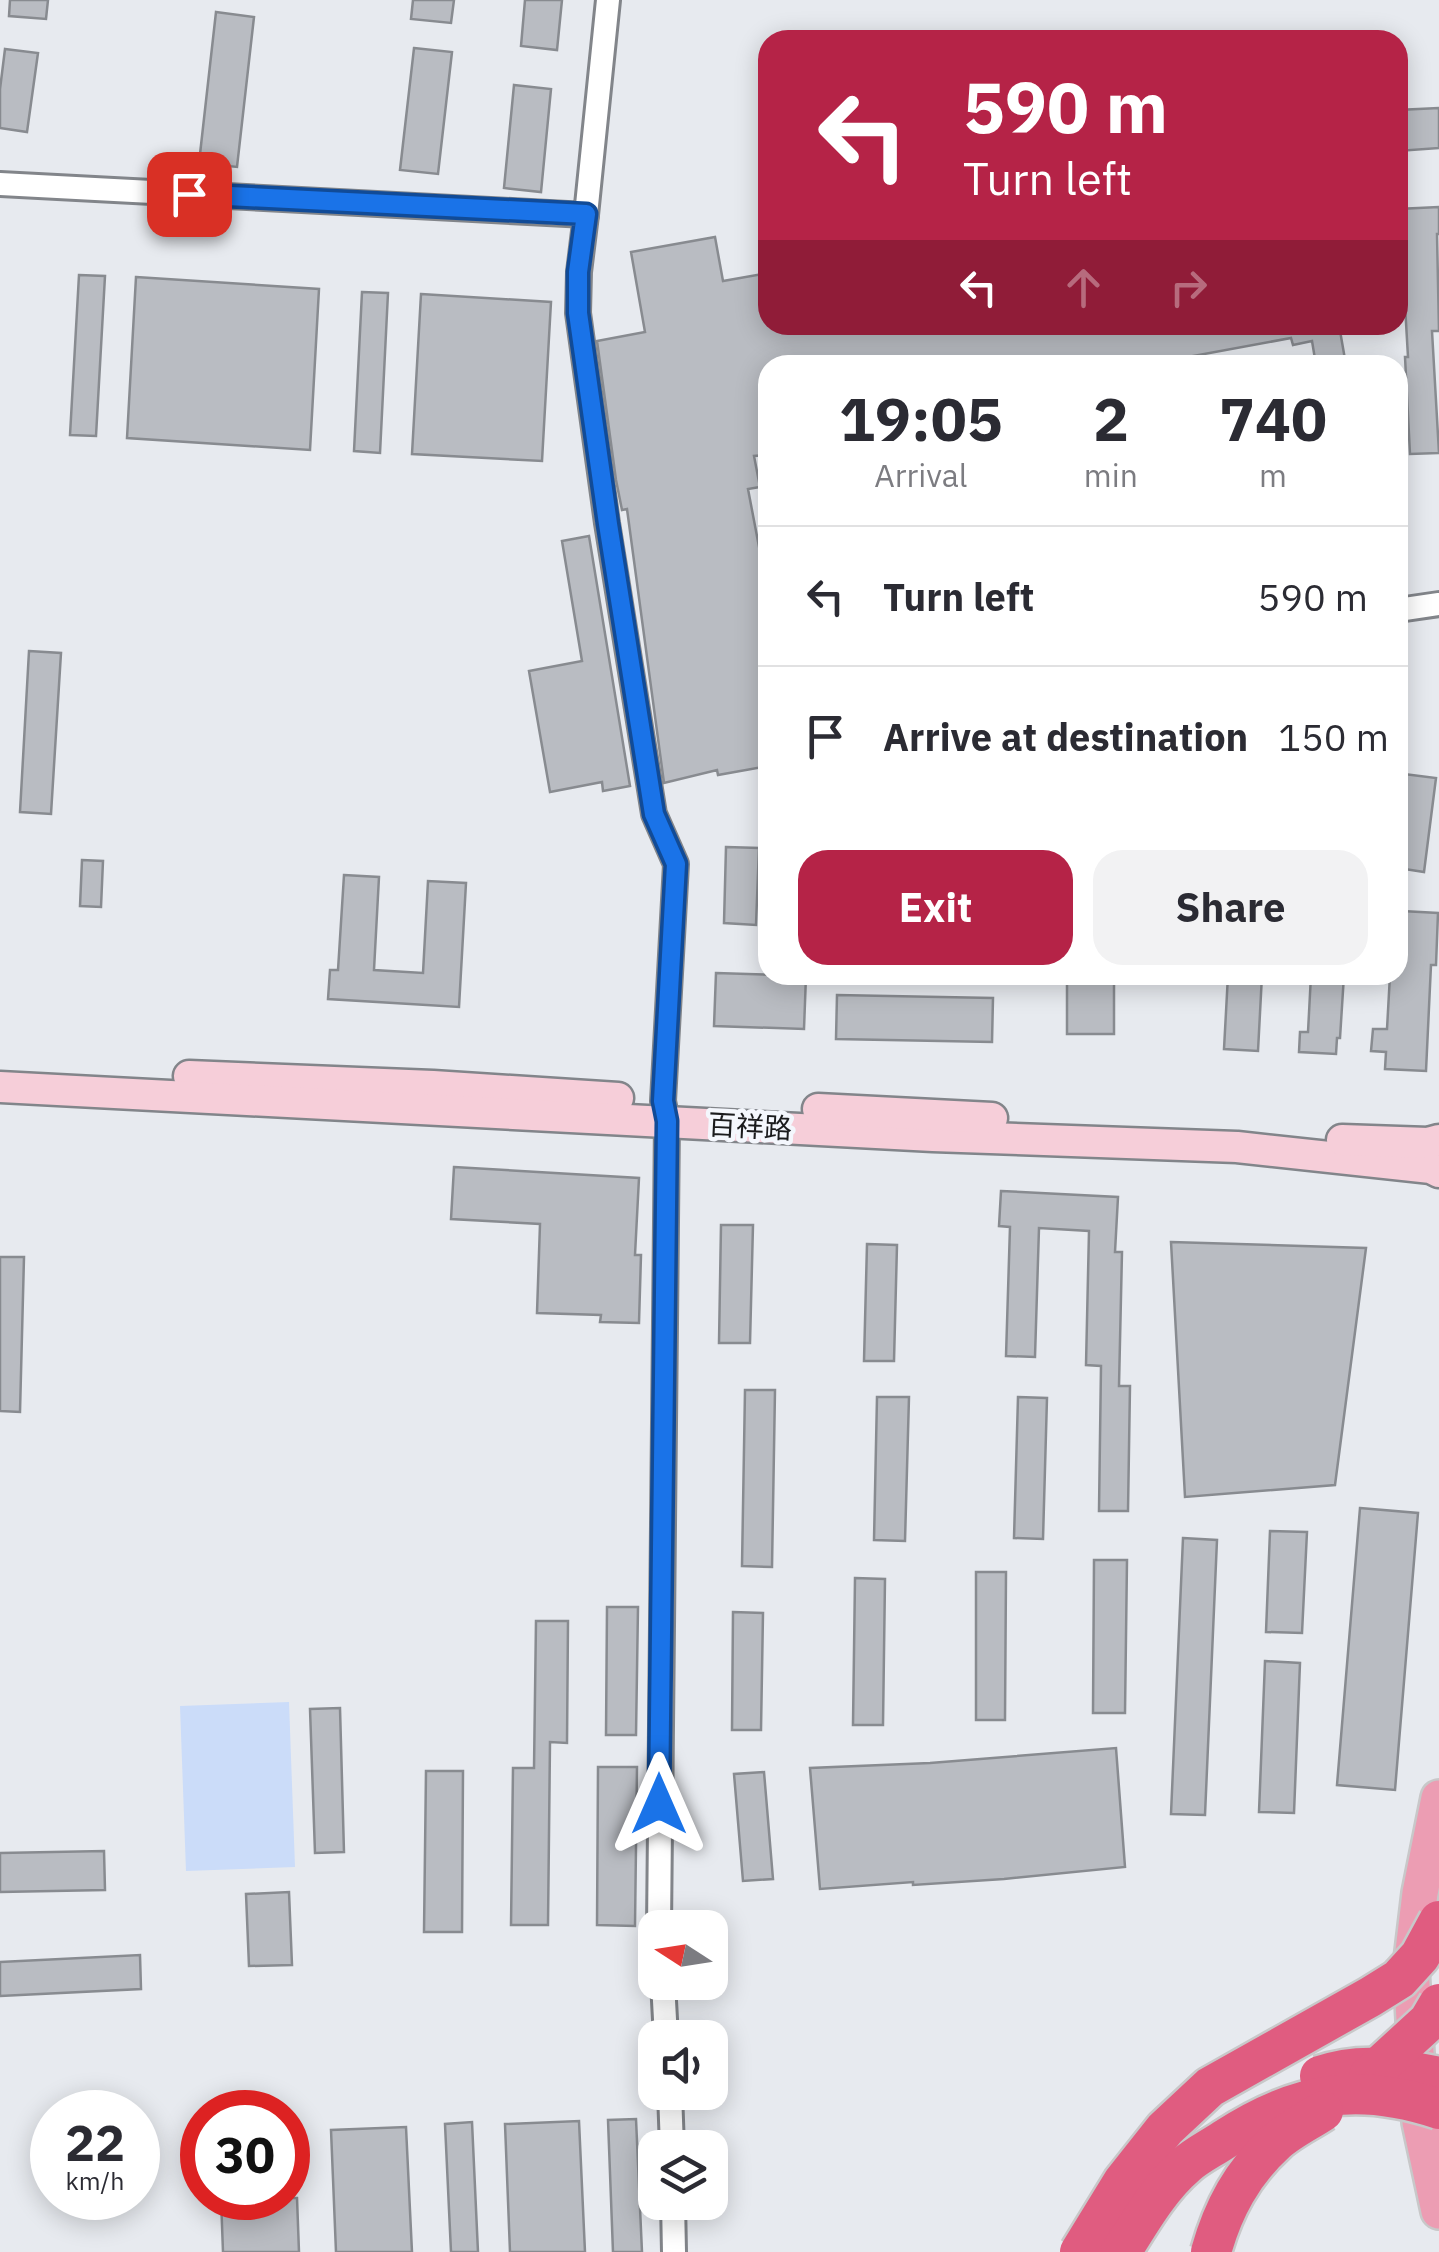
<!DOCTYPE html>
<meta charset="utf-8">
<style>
:root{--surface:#fff;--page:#f2f2f3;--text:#2b2b33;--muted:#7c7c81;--line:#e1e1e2;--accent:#b52347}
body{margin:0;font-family:"IBM Plex Sans","Noto Sans SC",sans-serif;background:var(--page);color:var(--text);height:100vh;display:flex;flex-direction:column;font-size:38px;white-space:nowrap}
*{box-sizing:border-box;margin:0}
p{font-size:32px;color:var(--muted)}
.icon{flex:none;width:55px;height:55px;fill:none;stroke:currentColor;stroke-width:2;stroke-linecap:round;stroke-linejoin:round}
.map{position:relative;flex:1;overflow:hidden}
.drawer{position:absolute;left:758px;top:355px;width:650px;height:630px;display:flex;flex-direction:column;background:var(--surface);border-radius:30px;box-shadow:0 5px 25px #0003}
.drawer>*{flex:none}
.top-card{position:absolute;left:758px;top:30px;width:650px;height:305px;border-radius:30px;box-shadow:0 5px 25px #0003;background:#b52347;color:#fff;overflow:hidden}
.needle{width:65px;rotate:282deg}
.fabs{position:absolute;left:638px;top:1910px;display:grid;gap:20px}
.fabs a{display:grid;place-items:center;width:90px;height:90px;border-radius:20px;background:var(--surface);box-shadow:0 5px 25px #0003;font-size:50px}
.speed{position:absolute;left:30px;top:2090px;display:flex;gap:20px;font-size:50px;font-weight:700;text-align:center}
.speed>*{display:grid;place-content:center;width:130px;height:130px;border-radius:50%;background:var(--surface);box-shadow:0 5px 25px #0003;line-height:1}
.speed small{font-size:25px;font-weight:400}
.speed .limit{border:15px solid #d22;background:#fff;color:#111}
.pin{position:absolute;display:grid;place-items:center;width:85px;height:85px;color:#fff;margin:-42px;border-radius:20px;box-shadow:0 5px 15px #0006}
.me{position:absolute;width:110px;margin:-55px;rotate:0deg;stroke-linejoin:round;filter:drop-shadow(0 0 8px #0008)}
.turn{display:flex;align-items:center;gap:35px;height:210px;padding:0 40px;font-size:45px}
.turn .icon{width:130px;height:130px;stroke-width:2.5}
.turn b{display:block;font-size:70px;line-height:85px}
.lanes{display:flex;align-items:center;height:95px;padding:0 40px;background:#0003;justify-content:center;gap:50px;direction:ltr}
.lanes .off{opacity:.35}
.eta{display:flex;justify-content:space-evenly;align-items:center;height:170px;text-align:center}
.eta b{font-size:60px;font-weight:700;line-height:70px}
.primary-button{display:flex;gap:20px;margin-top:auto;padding:20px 40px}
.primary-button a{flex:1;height:115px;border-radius:30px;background:var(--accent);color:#fff;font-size:40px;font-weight:700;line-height:115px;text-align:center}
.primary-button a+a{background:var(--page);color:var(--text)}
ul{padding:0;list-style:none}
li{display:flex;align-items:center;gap:30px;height:140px;padding:0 40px;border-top:2px solid var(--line)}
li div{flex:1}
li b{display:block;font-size:38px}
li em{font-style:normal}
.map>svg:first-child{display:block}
</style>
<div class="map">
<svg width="1439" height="2252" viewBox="0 0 1439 2252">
<rect width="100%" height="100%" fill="#e7eaef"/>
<polygon fill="#cbdcf9" points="289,1702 295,1867 186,1871 180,1706"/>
<g fill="#b9bcc2" stroke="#888b90" stroke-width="2.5">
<polygon points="10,0 48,0 46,19 9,16"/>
<polygon points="413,0 454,0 451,23 411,19"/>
<polygon points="525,0 562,0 557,50 521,46"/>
<polygon points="216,12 254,17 237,167 199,163"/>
<polygon points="414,48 452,52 438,174 400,170"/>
<polygon points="5,49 38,53 27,132 0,128 0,89"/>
<polygon points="514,85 551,89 541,192 504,188"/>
<polygon points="1439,108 1439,148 1398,151 1398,110"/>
<polygon points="1439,207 1439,234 1437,234 1439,331 1432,331 1439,453 1410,454 1405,357 1408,357 1401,236 1398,236 1398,209"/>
<polygon points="715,237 723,281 768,273 768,325 1339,325 1346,365 1316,365 1312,341 1293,345 1291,338 1177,359 1178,365 768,365 768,455 754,456 760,487 748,489 768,594 768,766 718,775 717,770 664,783 627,509 622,510 616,480 597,341 645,332 631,252"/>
<polygon points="79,275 105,276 96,436 70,435"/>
<polygon points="136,277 319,289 310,450 127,438"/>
<polygon points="362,292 388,293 380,453 354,451"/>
<polygon points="421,294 551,302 542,461 412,454"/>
<polygon points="589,536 630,786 603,791 602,782 550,792 529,671 582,661 562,541"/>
<polygon points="29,651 61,653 51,814 20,812"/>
<polygon points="1404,774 1436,778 1424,872 1398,868 1398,823"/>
<polygon points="726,847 759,848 756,925 724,923"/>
<polygon points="82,860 103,861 101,907 80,906"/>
<polygon points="344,875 379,877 374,970 423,973 428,881 466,883 459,1007 328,999 330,970 338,970"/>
<polygon points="1402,911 1438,913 1436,965 1431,965 1426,1071 1385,1069 1386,1052 1371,1051 1373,1029 1387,1029 1390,975 1398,975"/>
<polygon points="716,973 806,976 804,1029 714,1026"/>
<rect x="1067" y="975" width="47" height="59"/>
<polygon points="1228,975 1262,975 1258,1051 1224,1049"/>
<polygon points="1311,975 1344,975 1340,1038 1337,1038 1336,1054 1299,1052 1300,1032 1308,1032"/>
<polygon points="837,995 993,998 992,1042 836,1039"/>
<polygon points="454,1167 639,1178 635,1255 641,1255 639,1323 600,1322 601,1315 537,1313 540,1224 451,1219"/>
<polygon points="1001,1191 1118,1197 1115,1252 1122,1252 1119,1386 1130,1386 1128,1511 1099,1511 1101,1366 1086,1365 1089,1231 1039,1228 1035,1357 1006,1356 1010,1227 999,1226"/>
<polygon points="721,1225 753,1225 750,1343 719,1343"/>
<polygon points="1171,1242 1366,1248 1335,1485 1185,1497"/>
<polygon points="867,1244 897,1245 894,1361 864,1361"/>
<polygon points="0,1257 24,1257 20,1412 0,1411"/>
<polygon points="745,1390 775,1390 772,1567 742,1566"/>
<polygon points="877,1397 909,1397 905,1541 874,1540"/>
<polygon points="1018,1397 1047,1398 1043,1539 1014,1538"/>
<polygon points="1360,1508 1418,1513 1395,1790 1337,1785"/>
<polygon points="1270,1531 1307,1532 1302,1633 1266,1632"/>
<polygon points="1183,1538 1217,1540 1205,1815 1171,1814"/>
<polygon points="1094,1560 1127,1560 1125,1713 1093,1713"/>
<polygon points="976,1572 1006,1572 1005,1720 976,1720"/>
<polygon points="855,1578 885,1579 883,1725 853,1725"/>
<polygon points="607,1607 638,1607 636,1735 606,1735"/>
<polygon points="733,1612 763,1613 761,1730 732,1730"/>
<polygon points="536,1621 568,1621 567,1743 550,1742 548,1925 511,1925 513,1768 534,1768"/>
<polygon points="1265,1661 1300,1663 1294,1813 1259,1812"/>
<polygon points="340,1708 344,1852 315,1853 310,1709"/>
<polygon points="1116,1748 1125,1867 1004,1879 913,1885 913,1882 820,1889 810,1768 930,1763"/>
<polygon points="598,1767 637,1767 635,1926 597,1925"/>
<polygon points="426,1771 463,1771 462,1932 424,1932"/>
<polygon points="764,1772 773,1879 743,1881 734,1774"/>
<polygon points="104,1851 105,1890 0,1892 0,1853"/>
<polygon points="289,1892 292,1965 249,1966 246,1894"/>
<polygon points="140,1955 141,1989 0,1996 0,1962"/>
<polygon points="636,2119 642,2252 613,2252 608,2120"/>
<polygon points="579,2121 585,2252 510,2252 505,2124"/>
<polygon points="472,2122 478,2252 451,2252 445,2124"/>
<polygon points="406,2127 412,2252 336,2252 331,2130"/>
<polygon points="221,2198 297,2198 299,2252 223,2252"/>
</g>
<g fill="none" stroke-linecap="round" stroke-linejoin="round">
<defs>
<g id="street">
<polyline points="0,184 586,215 608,0"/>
<polyline points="586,215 579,272 578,313 607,523 654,814 676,864 663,1101 667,1121 659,1928"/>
<polyline points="1398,610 1439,604"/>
<polyline points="663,1982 666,2038"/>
<polyline points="670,2092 672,2148"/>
<polyline points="673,2202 674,2252"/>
</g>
<g id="secondary">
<polyline points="189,1076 433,1086 618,1098"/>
<polyline points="0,1087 933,1136 1237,1147 1431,1168 1439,1172"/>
<polyline points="818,1109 992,1118"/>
<polyline points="1342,1140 1428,1143 1439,1140"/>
</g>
<polyline id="primary" points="1439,1798 1420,1893 1411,1968 1420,2122 1439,2211"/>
</defs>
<use href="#street" stroke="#82858a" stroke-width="28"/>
<use href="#secondary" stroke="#82858a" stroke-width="35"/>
<use href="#primary" stroke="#c8c8c9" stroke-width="40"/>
<use href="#street" stroke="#fff" stroke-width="22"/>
<use href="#secondary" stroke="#f6ced9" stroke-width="30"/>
<use href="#primary" stroke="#ec9db3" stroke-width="35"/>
<defs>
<g id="highway-bridge">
<path d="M 1320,2076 C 1360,2062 1398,2068 1439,2077"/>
<polyline points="1369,2076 1429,2021 1439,2004"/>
<polyline points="1080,2252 1123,2182 1165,2129 1210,2087 1370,1997 1399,1979 1420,1956 1439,1921"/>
<path d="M 1121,2252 C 1140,2222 1159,2188 1186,2165 C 1197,2155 1212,2148 1225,2139 C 1297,2092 1357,2082 1439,2109"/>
<path d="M 1211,2252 C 1223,2209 1242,2173 1276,2142 C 1289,2130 1308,2121 1323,2111"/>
</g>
</defs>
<use href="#highway-bridge" stroke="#c8c8c9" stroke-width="45" stroke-linecap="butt"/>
<use href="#highway-bridge" stroke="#e05c80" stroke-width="40"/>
</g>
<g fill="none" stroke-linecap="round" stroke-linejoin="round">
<defs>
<polyline id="route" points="189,194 586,214 578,272 578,313 608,524 654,814 676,864 663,1101 667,1121 659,1804"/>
</defs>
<use href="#route" stroke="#114b97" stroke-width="25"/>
<use href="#route" stroke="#1a73e8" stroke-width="18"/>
</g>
<g text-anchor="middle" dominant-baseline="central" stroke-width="9" stroke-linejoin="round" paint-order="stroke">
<g font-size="28" fill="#1a1b1d" stroke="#f4f7fd">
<text transform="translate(750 1126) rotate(3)">百祥路</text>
</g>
</g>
</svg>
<div class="fabs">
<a><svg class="needle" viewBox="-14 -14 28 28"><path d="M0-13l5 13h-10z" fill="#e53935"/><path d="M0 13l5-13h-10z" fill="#7c7c81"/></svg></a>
<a><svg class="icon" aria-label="sound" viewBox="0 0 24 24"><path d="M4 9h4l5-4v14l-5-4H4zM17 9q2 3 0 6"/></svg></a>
<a><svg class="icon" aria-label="layers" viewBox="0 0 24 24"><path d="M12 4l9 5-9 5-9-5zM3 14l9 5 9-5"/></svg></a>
</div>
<div class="speed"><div>22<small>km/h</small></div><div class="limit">30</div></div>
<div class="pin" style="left:189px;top:194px;background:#d93025"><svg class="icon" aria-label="arrive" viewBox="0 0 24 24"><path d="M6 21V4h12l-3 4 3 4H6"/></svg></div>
<svg class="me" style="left:659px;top:1804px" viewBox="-20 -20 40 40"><path d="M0-17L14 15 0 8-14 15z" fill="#1a73e8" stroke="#fff" stroke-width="4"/></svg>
<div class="top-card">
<div class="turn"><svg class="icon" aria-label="left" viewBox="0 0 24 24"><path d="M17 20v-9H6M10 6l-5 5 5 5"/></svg><div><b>590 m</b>Turn left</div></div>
<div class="lanes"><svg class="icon" aria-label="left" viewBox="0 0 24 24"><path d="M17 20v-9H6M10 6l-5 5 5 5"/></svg><svg class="icon off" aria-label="ahead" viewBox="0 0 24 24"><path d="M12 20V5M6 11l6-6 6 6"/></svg><svg class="icon off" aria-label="right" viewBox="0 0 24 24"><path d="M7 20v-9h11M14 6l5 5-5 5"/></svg></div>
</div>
<section class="drawer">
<div class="eta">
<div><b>19:05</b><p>Arrival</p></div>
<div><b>2</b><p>min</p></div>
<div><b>740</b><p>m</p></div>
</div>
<ul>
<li><svg class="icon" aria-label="left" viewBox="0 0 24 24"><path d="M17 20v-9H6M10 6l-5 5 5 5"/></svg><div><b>Turn left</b></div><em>590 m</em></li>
<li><svg class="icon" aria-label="arrive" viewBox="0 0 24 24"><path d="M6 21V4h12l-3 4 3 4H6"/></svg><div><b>Arrive at destination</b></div><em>150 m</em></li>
</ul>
<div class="primary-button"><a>Exit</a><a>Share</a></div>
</section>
</div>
